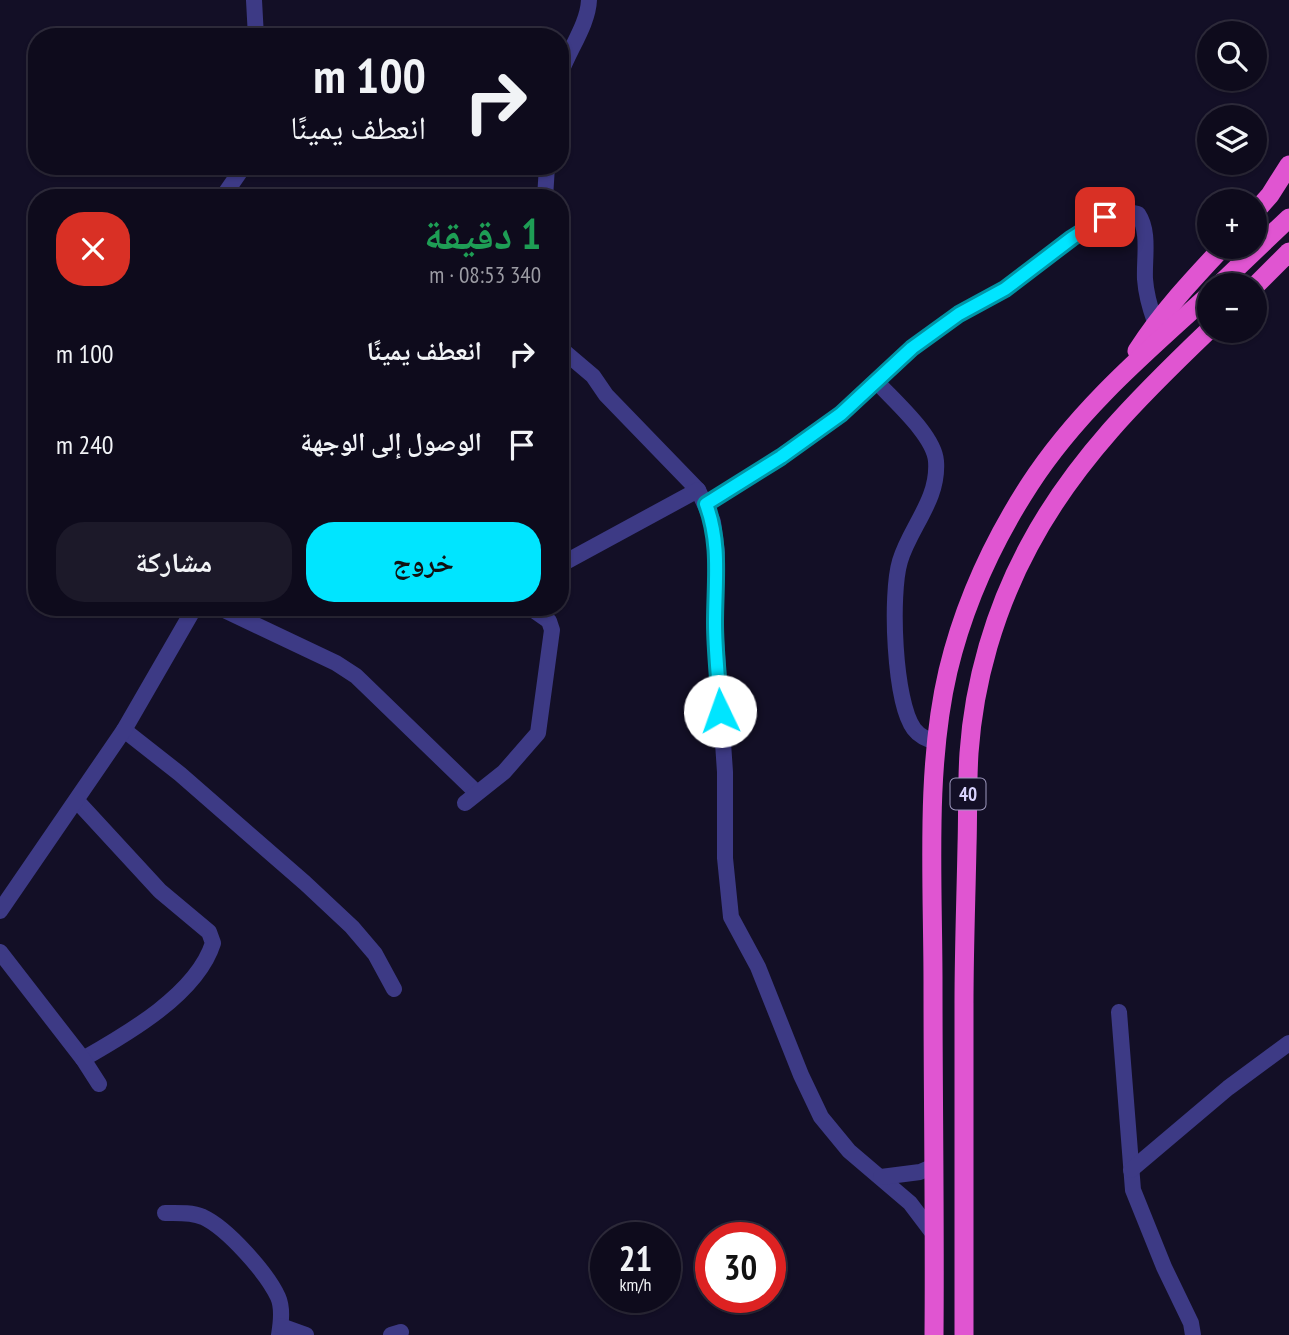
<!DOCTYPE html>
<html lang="ar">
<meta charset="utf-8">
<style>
:root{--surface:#0e0b1c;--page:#1c1929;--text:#f1f3f6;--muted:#9b9ba3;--line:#2e2b3b;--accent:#00e5ff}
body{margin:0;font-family:"PT Sans Narrow","Noto Naskh Arabic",sans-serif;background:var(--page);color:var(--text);direction:rtl;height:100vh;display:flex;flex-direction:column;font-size:26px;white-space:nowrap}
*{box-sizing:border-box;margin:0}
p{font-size:23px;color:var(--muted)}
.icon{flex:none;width:38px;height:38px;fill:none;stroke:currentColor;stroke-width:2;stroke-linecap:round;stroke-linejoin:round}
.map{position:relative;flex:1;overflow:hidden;direction:ltr}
.side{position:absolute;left:28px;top:189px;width:541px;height:427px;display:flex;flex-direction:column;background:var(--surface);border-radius:28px;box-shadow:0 2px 5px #0004,0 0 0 2px var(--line);direction:rtl}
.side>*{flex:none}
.top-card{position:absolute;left:28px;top:28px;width:541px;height:147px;border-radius:28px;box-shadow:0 2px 5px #0004,0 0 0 2px var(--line);direction:rtl;background:#0e0b1c;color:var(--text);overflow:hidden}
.tools{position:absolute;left:1197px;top:21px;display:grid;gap:14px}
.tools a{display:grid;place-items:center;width:70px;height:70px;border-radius:50%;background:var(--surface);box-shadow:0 2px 5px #0004,0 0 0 2px var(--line);font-size:35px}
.speed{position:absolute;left:590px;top:1222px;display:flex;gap:14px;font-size:35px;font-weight:700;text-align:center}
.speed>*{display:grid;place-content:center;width:91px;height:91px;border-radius:50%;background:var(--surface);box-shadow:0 2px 5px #0004,0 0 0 2px var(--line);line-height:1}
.speed small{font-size:18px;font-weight:400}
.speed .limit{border:10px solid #d22;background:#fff;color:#111}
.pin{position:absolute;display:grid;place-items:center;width:60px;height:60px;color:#fff;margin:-30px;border-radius:14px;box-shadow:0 4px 10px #0006}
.me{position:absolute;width:77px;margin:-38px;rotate:357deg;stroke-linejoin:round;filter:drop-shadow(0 0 5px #0008)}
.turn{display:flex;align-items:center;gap:24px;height:147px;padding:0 28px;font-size:32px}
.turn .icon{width:91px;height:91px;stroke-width:2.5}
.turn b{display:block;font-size:49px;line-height:60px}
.round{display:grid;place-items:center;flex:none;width:74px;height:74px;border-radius:28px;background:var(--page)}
.headline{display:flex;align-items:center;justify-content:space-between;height:119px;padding:0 28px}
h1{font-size:42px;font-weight:700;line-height:52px;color:#1e9e55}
.cta{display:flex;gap:14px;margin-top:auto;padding:14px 28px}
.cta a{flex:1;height:80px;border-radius:28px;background:var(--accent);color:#111;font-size:28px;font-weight:700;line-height:80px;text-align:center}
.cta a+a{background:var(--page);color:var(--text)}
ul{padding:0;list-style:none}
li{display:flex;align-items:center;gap:21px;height:91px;padding:0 28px}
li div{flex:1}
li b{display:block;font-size:26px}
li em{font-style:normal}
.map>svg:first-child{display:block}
</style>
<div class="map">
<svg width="1289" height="1335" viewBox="0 0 1289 1335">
<rect width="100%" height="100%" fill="#130f26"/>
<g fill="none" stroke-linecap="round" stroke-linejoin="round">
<g stroke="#3d3a85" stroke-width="16">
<polyline points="254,0 256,37"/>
<path d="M 560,75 C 568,51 588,25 589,0"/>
<polyline points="222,198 244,166"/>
<polyline points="545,198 547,166"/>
<polyline points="560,348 593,376 606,395 698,490 713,522 717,553 715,625 725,772 725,858 731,917 758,967 801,1075 821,1117 849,1151 910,1203 935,1236"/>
<path d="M 876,381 C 893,400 934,435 936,461 C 939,500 910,527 900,561 C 890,594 894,702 914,729 C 920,737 928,740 937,742"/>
<path d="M 706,504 L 781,457 L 841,414 L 912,348 L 959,314 L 1005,289 L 1072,238 L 1105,217 L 1120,210 L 1138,214 C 1150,232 1144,258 1145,279 C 1146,294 1150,308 1155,322"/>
<polyline points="560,565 698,490"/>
<polyline points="218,607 336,663 356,676 477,793"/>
<polyline points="124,730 180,774 305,883 352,927 375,954 394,989"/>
<path d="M 77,801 L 160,891 L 209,932 L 213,943 C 197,994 127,1034 83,1059"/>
<polyline points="465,803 504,772 538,733 552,630 549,621 529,607"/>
<polyline points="0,911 124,730 195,607"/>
<polyline points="0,952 83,1059 99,1084"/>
<polyline points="1119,1012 1133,1190 1164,1267 1191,1323 1193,1335"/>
<polyline points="1131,1170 1228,1088 1289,1043"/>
<polyline points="881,1177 920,1172 934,1166"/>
<path d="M 165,1213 C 177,1213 191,1212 203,1217 C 227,1228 267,1273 278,1297 C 283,1308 281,1323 279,1335"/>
<polyline points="281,1326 306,1335"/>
<polyline points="391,1335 401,1332"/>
</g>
<g stroke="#e055d1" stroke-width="19">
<polyline points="1255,212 1270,195 1289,165"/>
<polyline points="1219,285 1289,218"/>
<polyline points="1255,286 1289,252"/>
<path d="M 1137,351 C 1162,312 1192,280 1223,247"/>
<path d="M 934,1335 C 935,1217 933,1100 933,982 C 933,882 925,769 948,671 C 964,604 993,541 1030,484 C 1078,410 1145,353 1209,295"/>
<path d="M 964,1335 C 964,1224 964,1114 964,1003 C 964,951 966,898 967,846 C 968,815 967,784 969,753 C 974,681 995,609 1029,546 C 1074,461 1141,395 1209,330"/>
</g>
</g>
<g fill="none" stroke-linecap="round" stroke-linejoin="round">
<defs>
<path id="route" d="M 720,711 C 719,682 715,652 715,623 C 715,582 721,544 706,504 L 781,457 L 841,414 L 912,348 L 959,314 L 1005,289 L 1072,238 L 1105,217"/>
</defs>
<use href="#route" stroke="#0095a6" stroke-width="18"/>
<use href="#route" stroke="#00e5ff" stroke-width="12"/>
</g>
<g text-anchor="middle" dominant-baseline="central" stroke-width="5" stroke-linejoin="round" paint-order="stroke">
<rect fill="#130f26" stroke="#9e99be" stroke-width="2" x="950.5" y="778.5" width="35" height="31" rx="5"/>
<g font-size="19" font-weight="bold" fill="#d9d4ff">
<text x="968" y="794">40</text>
</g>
</g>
</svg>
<div class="tools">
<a><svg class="icon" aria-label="search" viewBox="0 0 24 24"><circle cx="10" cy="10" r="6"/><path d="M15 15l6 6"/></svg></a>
<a><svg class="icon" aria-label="layers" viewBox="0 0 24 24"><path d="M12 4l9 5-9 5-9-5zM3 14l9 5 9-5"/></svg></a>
<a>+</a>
<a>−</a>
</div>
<div class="speed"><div>21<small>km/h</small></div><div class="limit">30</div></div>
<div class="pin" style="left:1105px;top:217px;background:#d93025"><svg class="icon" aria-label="arrive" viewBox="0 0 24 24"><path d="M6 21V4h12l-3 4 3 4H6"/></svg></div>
<svg class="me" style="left:720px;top:711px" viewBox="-20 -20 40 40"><circle r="19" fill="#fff"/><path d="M0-13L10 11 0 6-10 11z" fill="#00e5ff"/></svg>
<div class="top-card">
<div class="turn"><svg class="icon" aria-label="right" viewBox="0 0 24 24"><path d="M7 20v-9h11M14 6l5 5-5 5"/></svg><div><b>100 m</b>انعطف يمينًا</div></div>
</div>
<section class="side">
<div class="headline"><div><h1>1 دقيقة</h1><p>340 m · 08:53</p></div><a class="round" style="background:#d93025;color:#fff"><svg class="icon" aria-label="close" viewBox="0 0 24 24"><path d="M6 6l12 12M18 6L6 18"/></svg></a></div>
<ul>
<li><svg class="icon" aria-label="right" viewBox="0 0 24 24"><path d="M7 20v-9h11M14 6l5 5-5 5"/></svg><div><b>انعطف يمينًا</b></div><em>100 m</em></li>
<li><svg class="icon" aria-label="arrive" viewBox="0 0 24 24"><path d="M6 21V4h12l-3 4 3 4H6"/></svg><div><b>الوصول إلى الوجهة</b></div><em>240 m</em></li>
</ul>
<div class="cta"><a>خروج</a><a>مشاركة</a></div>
</section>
</div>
